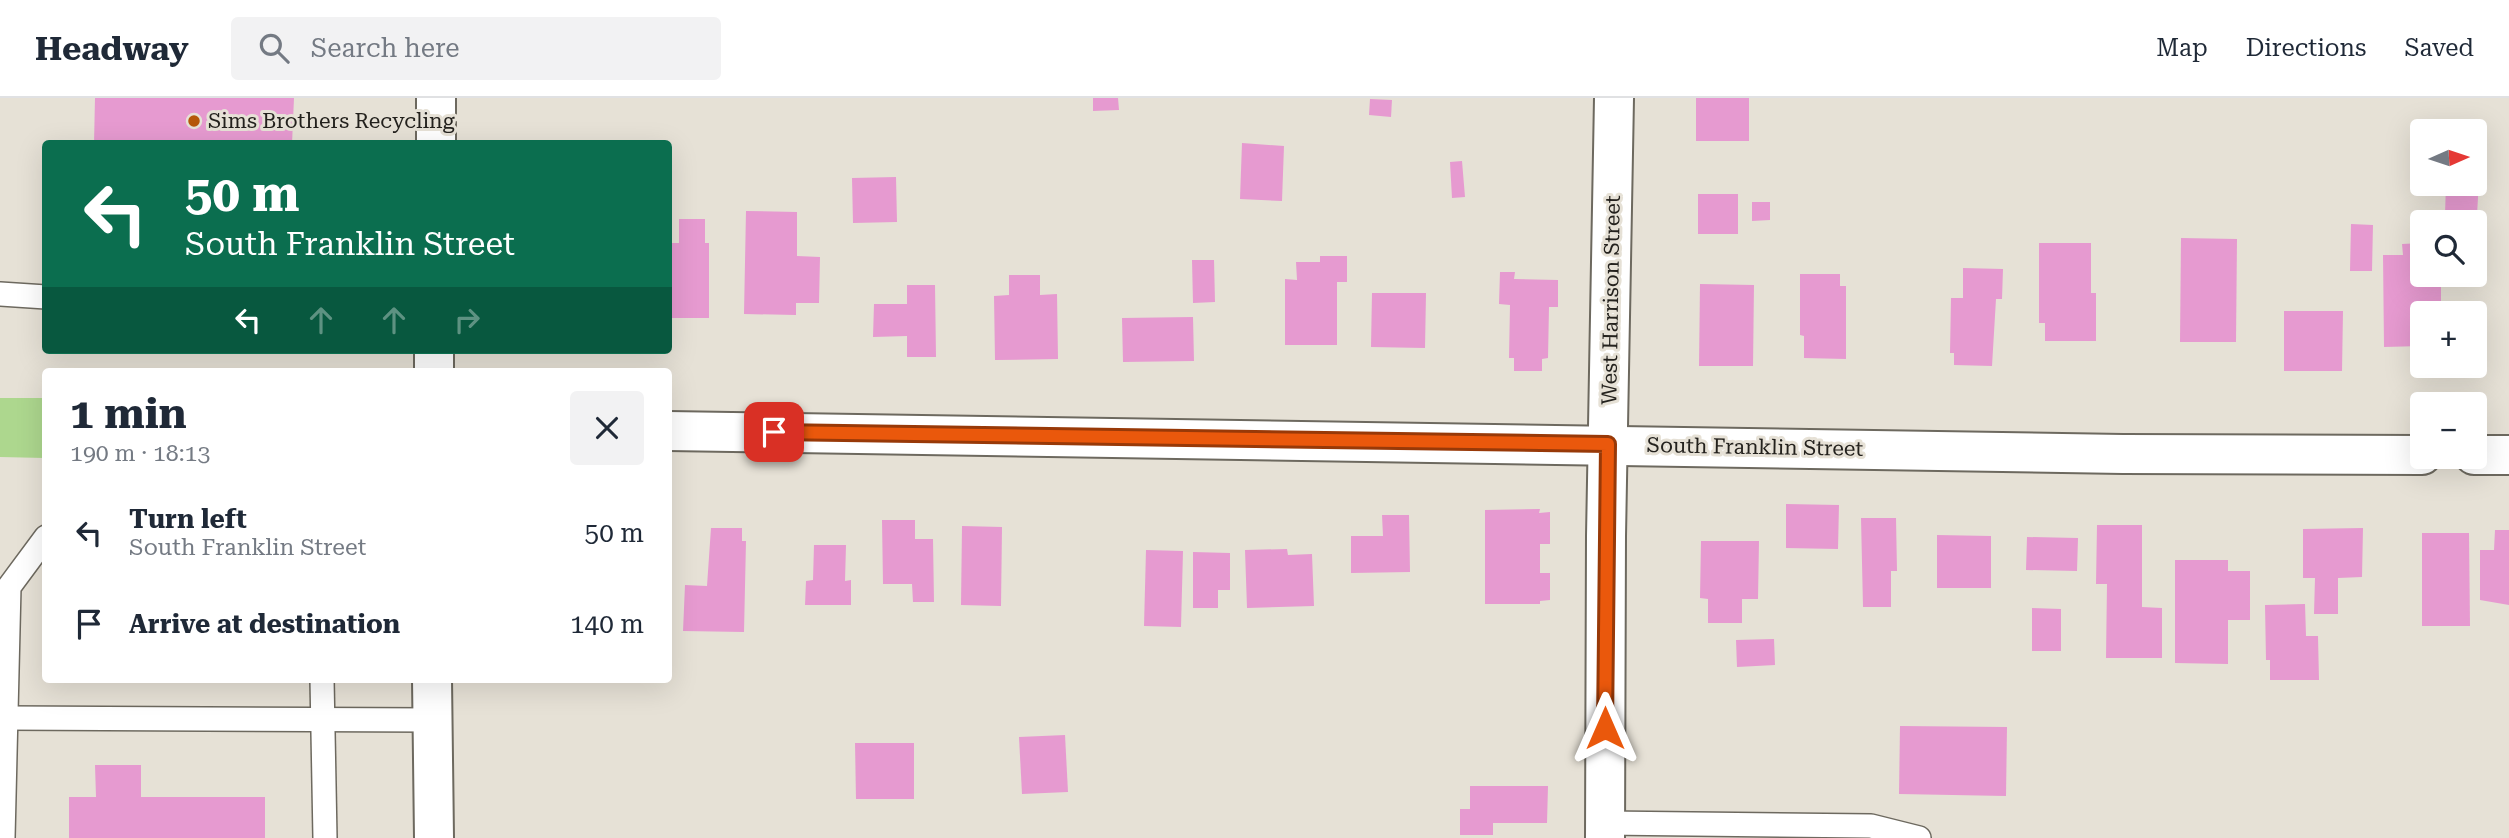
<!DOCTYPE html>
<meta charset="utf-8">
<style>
:root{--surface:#fff;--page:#f2f2f3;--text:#1f2937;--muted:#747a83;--line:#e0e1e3}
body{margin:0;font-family:"Roboto Serif",serif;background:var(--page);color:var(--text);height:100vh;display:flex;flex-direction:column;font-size:26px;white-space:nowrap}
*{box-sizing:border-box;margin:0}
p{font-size:23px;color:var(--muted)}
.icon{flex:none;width:38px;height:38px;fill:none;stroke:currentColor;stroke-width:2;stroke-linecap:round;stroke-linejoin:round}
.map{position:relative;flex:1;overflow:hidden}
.panel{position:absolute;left:42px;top:270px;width:630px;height:315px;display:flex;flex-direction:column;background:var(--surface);border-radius:7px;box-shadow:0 7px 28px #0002}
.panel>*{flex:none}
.hud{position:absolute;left:42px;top:42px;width:630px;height:214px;border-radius:7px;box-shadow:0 7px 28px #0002;background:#0b6e4f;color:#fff;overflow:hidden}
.needle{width:46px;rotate:87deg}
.tools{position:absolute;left:2410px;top:21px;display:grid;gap:14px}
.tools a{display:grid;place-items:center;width:77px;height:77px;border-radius:7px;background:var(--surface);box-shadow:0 7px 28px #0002;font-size:35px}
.pin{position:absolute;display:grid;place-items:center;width:60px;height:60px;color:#fff;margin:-30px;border-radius:14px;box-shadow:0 4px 10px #0006}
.me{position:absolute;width:77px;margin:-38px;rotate:0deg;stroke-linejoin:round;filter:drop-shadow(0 0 5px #0008)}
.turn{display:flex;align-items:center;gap:24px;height:147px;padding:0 28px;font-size:32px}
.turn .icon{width:91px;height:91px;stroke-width:2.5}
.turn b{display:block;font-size:49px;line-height:60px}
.lanes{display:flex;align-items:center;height:66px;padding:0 28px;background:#0003;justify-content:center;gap:35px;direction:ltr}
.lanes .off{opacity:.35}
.round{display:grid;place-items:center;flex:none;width:74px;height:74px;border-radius:7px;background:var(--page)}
.summary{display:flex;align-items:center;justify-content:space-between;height:119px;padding:0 28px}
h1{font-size:42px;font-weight:700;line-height:52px}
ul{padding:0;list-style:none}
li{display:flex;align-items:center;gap:21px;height:91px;padding:0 28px}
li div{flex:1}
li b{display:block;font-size:26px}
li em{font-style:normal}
header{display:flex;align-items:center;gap:42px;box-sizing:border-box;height:98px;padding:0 35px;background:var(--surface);border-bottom:2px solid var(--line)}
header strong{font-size:33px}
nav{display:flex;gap:38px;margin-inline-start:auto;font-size:24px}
.search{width:490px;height:63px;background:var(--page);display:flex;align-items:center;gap:18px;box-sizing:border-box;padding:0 24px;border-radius:7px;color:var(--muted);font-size:26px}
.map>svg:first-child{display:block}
</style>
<header>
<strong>Headway</strong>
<div class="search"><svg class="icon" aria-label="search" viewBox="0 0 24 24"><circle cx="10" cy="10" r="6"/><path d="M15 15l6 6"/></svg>Search here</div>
<nav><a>Map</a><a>Directions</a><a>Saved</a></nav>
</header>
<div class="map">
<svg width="2509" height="740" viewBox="0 0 2509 740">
<rect width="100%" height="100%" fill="#e6e1d6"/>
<polygon fill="#add78e" points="0,300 45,300 45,360 0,359"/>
<g fill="#e69ad0">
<polygon points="95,0 294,0 292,46 94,46"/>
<polygon points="1093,0 1118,0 1119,12 1093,13"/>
<rect x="1696" y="0" width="53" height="43"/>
<polygon points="1370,1 1392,2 1391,19 1369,17"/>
<polygon points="1242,45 1284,48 1282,103 1240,101"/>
<polygon points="1462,63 1465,99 1452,100 1450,64"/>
<polygon points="896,79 897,124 853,125 852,80"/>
<polygon points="2474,81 2479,82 2477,117 2445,116 2446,86 2474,86"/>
<rect x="1698" y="96" width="40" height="40"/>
<polygon points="1752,104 1770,104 1770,122 1752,123"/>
<polygon points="746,113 797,114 797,158 820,159 819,205 796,205 796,217 744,216"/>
<polygon points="679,121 705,121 705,145 709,145 709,220 669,220 669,145 679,145"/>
<polygon points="2351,126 2373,127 2372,173 2350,173"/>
<polygon points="2181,140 2237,141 2236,244 2180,244"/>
<polygon points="2039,145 2091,145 2091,195 2096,195 2096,243 2045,243 2045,225 2039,225"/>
<polygon points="2422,145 2422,177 2454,177 2454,184 2441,184 2441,215 2422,215 2422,248 2384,249 2383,157 2403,157 2402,146"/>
<polygon points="1320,158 1347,158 1347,184 1337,184 1337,247 1285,247 1285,181 1297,182 1296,164 1320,164"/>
<polygon points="1192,162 1214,162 1215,204 1193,205"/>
<polygon points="1963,170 2003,171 2002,201 1996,201 1992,268 1954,267 1954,255 1950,255 1951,200 1963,200"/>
<polygon points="1500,174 1515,174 1514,181 1558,182 1558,209 1549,209 1548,260 1542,261 1542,273 1514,273 1514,260 1509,260 1510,207 1499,206"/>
<polygon points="1800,176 1840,176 1840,188 1846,188 1846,261 1804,260 1804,238 1800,237"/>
<polygon points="1009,177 1040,177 1040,197 1057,196 1058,261 995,262 994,198 1009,197"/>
<polygon points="1700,186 1754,187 1753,268 1699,268"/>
<polygon points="907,187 935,187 936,259 907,259 907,238 873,239 874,206 907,206"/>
<polygon points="1372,195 1426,195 1425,250 1371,249"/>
<polygon points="2284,213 2343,213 2342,273 2284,273"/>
<polygon points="1193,219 1194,263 1123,264 1122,220"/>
<polygon points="1786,406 1839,407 1838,451 1786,450"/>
<polygon points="1540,411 1539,415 1550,414 1550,446 1540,446 1540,475 1550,475 1550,502 1540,503 1540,506 1485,506 1485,412"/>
<polygon points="1382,417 1409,417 1410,474 1351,475 1351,438 1383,438"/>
<polygon points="1861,420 1896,420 1897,473 1891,473 1891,509 1863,509"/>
<polygon points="882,422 915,422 915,441 933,441 934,504 913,504 912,486 883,486"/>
<polygon points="2097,427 2142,427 2142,509 2162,510 2162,560 2106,560 2107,486 2096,486"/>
<polygon points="962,428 1002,429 1001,508 961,507"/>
<polygon points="711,430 742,430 742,443 746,443 744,534 683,533 685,487 707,488"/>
<polygon points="2363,430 2362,479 2338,480 2338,516 2314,516 2315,480 2303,480 2303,431"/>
<polygon points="2495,432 2509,432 2509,507 2480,502 2480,452 2494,452"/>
<polygon points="2422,435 2469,435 2470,528 2422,528"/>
<polygon points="1937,437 1991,438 1991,490 1937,490"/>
<polygon points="2027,439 2078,440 2077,473 2026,472"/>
<polygon points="1701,443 1759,443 1758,501 1742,501 1742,525 1708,525 1708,501 1700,500"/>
<polygon points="814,447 846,447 845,483 851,482 851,507 805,507 806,483 813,482"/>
<polygon points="1287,451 1288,457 1312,456 1314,508 1247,510 1245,452"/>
<polygon points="1146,452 1183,453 1181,529 1144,528"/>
<polygon points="1193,454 1230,455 1230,492 1218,492 1218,510 1193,510"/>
<polygon points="2175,462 2228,462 2228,473 2250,473 2250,522 2228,522 2228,566 2175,565"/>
<polygon points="2305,506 2306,538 2318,538 2319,582 2270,582 2270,562 2266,562 2265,507"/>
<polygon points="2032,510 2061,511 2061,553 2032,553"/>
<polygon points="1774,541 1775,567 1737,569 1736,542"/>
<polygon points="1900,628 2007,629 2006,698 1899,696"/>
<polygon points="1065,637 1068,694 1022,696 1019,639"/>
<polygon points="855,645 914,645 914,701 856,701"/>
<polygon points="95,667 141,667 141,699 265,699 265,740 69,740 69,699 96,699"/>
<polygon points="1470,688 1548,688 1547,725 1493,725 1493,737 1460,737 1460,711 1470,711"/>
</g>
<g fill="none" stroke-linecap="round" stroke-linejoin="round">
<defs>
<g id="service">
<polyline points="0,196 46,199"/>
<polyline points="322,581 325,740"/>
<polyline points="5,620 432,622"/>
<polyline points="1605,725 1871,728 1919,740"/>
<polyline points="3,740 9,489 46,439"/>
</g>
<g id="minor">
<polyline points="668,333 2123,356 2422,357"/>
<polyline points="2474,357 2509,357"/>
<polyline points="1605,740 1606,438 1614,0"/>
</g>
<g id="tertiary">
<polyline points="436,46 436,0"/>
<polyline points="434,273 434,252"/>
<polyline points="432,581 434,740"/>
</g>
</defs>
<use href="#service" stroke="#6d695f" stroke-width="26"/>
<use href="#minor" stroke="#6d695f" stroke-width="42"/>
<use href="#tertiary" stroke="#6d695f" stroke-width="42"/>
<use href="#service" stroke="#fff" stroke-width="23"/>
<use href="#minor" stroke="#fff" stroke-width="38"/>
<use href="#tertiary" stroke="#fff" stroke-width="38"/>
</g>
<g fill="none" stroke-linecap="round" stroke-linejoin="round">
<defs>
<polyline id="route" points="774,334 1608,346 1605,630"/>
</defs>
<use href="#route" stroke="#983908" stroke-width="18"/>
<use href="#route" stroke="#ea580c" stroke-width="12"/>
</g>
<circle fill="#b55709" stroke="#e6e1d6" stroke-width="2.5" cx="194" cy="23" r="7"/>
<g text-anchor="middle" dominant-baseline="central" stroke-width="6" stroke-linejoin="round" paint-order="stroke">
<g font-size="21" fill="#23211d" stroke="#e6e1d6" text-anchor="start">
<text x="208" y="23">Sims Brothers Recycling</text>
</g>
<g font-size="21" fill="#23211d" stroke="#e6e1d6">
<text transform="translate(1611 202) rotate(-89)">West Harrison Street</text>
<text transform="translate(1755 349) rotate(1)">South Franklin Street</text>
</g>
</g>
</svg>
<div class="tools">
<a><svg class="needle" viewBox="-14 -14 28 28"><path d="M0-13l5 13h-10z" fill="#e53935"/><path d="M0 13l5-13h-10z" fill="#747a83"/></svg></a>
<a><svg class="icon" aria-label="search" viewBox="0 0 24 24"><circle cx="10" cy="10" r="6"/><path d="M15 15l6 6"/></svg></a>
<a>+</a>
<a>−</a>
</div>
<div class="pin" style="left:774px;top:334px;background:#d93025"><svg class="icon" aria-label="arrive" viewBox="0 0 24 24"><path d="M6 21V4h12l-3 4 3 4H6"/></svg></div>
<svg class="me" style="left:1605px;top:630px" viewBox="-20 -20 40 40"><path d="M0-17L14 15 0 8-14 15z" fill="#ea580c" stroke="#fff" stroke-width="4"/></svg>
<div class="hud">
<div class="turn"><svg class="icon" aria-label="left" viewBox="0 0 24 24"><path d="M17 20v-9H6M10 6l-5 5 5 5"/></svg><div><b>50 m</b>South Franklin Street</div></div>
<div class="lanes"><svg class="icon" aria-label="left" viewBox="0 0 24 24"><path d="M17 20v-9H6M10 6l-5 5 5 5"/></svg><svg class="icon off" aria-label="ahead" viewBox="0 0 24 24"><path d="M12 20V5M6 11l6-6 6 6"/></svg><svg class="icon off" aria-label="ahead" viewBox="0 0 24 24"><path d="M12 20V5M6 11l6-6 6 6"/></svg><svg class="icon off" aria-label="right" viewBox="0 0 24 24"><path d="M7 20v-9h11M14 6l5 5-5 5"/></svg></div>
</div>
<section class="panel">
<div class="summary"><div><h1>1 min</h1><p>190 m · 18:13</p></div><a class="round"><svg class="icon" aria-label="close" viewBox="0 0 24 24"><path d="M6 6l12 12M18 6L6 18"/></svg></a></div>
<ul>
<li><svg class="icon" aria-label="left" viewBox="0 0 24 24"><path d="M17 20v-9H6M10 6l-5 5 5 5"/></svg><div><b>Turn left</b><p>South Franklin Street</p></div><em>50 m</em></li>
<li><svg class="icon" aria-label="arrive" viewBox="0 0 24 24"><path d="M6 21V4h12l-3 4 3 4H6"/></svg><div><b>Arrive at destination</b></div><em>140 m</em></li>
</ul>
</section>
</div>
